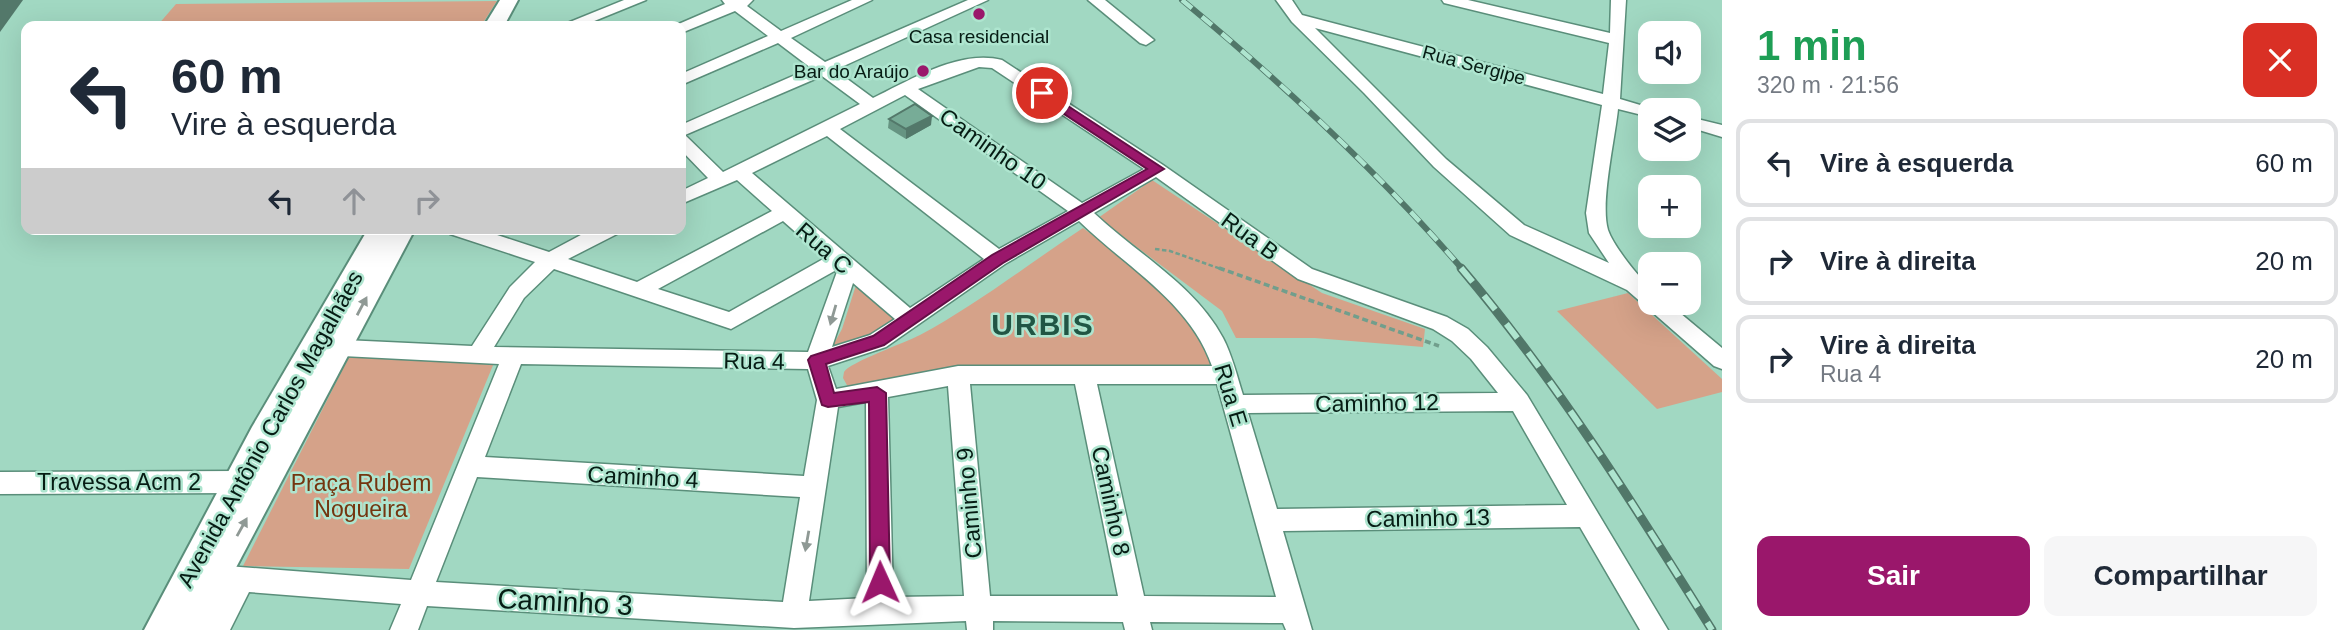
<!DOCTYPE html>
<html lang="pt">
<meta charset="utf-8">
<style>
:root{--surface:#fff;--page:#f6f6f7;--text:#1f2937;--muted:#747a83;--line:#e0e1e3;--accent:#9a176b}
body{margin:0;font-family:Arial,sans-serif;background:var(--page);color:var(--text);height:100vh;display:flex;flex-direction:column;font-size:26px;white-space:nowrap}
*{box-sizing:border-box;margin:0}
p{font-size:23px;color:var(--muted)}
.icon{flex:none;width:38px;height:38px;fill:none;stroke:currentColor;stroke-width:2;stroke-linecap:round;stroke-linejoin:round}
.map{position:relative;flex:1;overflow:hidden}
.panel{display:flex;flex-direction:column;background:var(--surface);width:630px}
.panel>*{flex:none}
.hud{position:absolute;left:21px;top:21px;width:665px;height:214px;border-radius:14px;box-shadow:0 7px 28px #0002;background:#fff;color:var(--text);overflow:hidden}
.controls{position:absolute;left:1638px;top:21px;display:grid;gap:14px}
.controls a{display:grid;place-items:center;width:63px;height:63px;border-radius:14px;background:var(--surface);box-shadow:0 7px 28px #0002;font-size:35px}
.pin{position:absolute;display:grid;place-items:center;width:60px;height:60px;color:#fff;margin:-30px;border:4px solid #fff;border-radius:50%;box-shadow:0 2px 7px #0007}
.me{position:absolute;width:77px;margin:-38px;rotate:359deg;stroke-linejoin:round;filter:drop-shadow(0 0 5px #0008)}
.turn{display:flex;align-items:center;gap:24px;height:147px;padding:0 35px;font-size:32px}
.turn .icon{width:91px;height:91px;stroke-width:2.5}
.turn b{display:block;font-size:49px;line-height:60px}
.lanes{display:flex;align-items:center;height:66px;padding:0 35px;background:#0003;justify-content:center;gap:35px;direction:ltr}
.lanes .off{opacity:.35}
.round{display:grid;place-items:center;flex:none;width:74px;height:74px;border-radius:14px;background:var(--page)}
.summary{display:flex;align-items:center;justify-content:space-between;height:119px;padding:0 35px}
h1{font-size:42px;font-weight:700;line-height:52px;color:#1e9e55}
.cta{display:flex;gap:14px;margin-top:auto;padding:14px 35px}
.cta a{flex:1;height:80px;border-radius:14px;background:var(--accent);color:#fff;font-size:28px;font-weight:700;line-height:80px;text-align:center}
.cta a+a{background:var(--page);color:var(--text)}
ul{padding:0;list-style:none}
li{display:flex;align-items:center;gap:21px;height:88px;margin:0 14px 10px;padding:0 21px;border:4px solid var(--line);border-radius:14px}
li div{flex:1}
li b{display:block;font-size:26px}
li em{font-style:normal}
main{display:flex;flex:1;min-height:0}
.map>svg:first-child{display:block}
</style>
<main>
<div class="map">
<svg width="1722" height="630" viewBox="0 0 1722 630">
<rect width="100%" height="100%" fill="#a1d8c2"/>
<g fill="#d5a289">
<polygon points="497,1 481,26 157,26 176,4"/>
<polygon points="1152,180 1322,293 1425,329 1423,347 1315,338 1236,338 1222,311 1098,218"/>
<path d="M 1083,228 L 1165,288 L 1190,311 L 1214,366 L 1097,366 L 848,387 L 843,378 L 844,372 C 850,362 905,343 920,335 C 976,305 1030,263 1083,228 Z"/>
<polygon points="856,285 909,329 831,349 842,329"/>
<polygon points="1628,293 1722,379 1722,392 1657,409 1557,311"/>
<polygon points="351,353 496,358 409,569 243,566"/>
</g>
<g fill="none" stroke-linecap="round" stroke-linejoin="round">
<defs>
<g id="minor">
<polygon points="624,0 646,0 582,26 560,26"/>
<path d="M 722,0 L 753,0 L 747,6 L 781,31 L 852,0 L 872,0 L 791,38 L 825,62 L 968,0 L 988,0 L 835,70 L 873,98 C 910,80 960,49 1002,60 L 1163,165 L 1312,269 L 1447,317 L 1468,329 L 1487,347 L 1527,395 L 1668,630 L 1640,630 L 1580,527 L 1283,531 L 1312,630 L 1286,630 L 1283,623 L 1150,622 L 1152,630 L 1125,630 L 1123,622 L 993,621 L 993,630 L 967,630 L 966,621 L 794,628 L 427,606 L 418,630 L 390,630 L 401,604 L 249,592 L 230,630 L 202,630 L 222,590 L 205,586 L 201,577 L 205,568 L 214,565 L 411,580 L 499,364 L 323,355 L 315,353 L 312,347 L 315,341 L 323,339 L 472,346 L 510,287 L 535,262 L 450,234 L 447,229 L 479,229 L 549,252 L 592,229 L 620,229 L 617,234 L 568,259 L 637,282 L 772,211 L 737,180 L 681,204 L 681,191 L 708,178 L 681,150 L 681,125 L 811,68 L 778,43 L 681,85 L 681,74 L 768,36 L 735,11 L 686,31 L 681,33 L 681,26 L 674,26 L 725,4 ZM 979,67 L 992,68 L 1144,169 L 1082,203 L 918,89 ZM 822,76 L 860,104 L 723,172 L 685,135 ZM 905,95 L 1068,211 L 999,249 L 840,129 ZM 827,136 L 984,259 L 910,308 L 752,173 ZM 1156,177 L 1298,279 L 1433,329 L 1452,341 L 1471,359 L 1498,393 L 1243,395 C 1237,376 1232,355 1223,338 C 1195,285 1136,253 1094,213 ZM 783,221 L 825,258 L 729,312 L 658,289 ZM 1079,221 C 1126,267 1190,302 1212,366 L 958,366 L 836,389 L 828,366 L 886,347 L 1005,264 ZM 554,269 L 731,329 L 838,269 L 808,352 L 494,347 L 524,298 ZM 853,283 L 895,319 L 870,335 L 832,347 ZM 521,364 L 808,369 L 817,400 L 804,476 L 485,457 ZM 970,384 L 1075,384 L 1118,596 L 990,596 ZM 1097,384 L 1217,384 L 1276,597 L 1144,596 ZM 948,386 L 964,596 L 893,597 L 888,397 ZM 866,402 L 867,598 L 809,601 L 838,407 ZM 1513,411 L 1567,505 L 1277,509 L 1248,413 ZM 477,477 L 800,497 L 783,602 L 436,582 Z"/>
<polygon points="1088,0 1105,0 1154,40 1146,45 1140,43"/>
<path d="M 1276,0 L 1292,0 L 1302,15 L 1603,94 L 1609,43 L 1444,3 L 1442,0 L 1468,0 L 1610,33 L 1611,0 L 1626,0 L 1620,99 L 1657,110 L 1650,110 L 1650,117 L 1618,109 C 1615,139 1600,203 1608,230 C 1613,245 1638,277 1650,287 L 1650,303 L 1668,303 L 1722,348 L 1722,369 L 1714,366 L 1627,290 L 1510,235 L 1434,167 L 1364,93 L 1292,22 ZM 1315,28 L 1602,105 L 1586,213 L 1589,233 L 1609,263 L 1524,225 L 1446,159 Z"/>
<polygon points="1689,117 1722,125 1722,137 1689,127"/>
<polygon points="237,471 246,475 249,482 246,489 237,493 0,494 0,472"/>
</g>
<g id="major">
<polygon points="500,0 518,0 504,26 484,26"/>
<polygon points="368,229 415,229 203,630 144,630 252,427"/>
</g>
</defs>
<use href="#minor" stroke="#5a8e7a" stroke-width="3"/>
<use href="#major" stroke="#5a8e7a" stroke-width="4"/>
<polyline stroke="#719e8c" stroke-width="2.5" stroke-dasharray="4.5 2.5" stroke-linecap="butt" points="1155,249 1170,251 1224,270"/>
<polyline stroke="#719e8c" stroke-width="3.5" stroke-dasharray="6 3.5" stroke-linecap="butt" points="1219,268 1439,346"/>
<use href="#minor" fill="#fff" fill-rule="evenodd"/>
<use href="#major" fill="#fff" fill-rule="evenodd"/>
<defs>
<path id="rail-far1" d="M 1182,0 C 1282,83 1378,171 1463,270"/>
<path id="rail" d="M 1461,268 C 1557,381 1634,505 1712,630"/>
</defs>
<use href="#rail-far1" stroke="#517769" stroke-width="6"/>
<use href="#rail" stroke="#517769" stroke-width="9"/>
<use href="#rail-far1" stroke="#aee5cf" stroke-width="4.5" stroke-dasharray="13" stroke-linecap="butt"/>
<use href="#rail" stroke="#aee5cf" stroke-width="6" stroke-dasharray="18" stroke-linecap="butt"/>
</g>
<polygon fill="#669482" points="889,119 931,125 906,139 888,128"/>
<g fill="#53786a">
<polygon points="0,0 23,0 0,32"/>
<polygon points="932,116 931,125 906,139 906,129"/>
</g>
<polygon fill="#77ac97" stroke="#53786a" stroke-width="2" points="915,104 932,116 906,129 889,119"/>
<defs><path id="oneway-solid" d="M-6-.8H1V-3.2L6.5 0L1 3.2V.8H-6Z" transform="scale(1.75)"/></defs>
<g fill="#8f9995">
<use href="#oneway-solid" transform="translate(362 306) rotate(-62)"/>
<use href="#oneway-solid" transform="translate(833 315) rotate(106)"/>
<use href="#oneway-solid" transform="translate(242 527) rotate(-61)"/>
<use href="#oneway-solid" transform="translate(807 541) rotate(100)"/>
</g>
<polygon fill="#9a176b" stroke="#640f46" stroke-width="2" points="1042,89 1164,169 1003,263 884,345 826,364 834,393 877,387 886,393 890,582 887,588 880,591 873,588 870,582 869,402 828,407 822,405 808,360 811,356 873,336 992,255 1147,169 1037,96 1035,93"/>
<g fill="#9a176b" stroke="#aee5cf" stroke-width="2.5">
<circle cx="979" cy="14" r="7"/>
<circle cx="923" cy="71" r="7"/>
</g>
<g text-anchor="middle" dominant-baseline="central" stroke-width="5" stroke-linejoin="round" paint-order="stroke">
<g font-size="19" fill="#061c14" stroke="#aee5cf">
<text x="979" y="36">Casa residencial</text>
<text x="909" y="71" text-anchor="end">Bar do Araújo</text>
</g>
<g font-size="19" fill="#061c14" stroke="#aee5cf">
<text transform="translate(1474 65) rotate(15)">Rua Sergipe</text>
</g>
<g font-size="23" fill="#061c14" stroke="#aee5cf">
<text transform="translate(993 149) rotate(35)">Caminho 10</text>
<text transform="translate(1250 236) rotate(36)">Rua B</text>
<text transform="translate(824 248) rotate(41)">Rua C</text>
<text transform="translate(754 361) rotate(1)">Rua 4</text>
<text transform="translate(1231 395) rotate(73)">Rua E</text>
<text transform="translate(1377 403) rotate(-1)">Caminho 12</text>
<text transform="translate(270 429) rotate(-61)">Avenida Antônio Carlos Magalhães</text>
<text transform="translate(643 477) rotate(3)">Caminho 4</text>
<text x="119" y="482">Travessa Acm 2</text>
<text transform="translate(1111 501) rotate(78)">Caminho 8</text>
<text transform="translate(969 503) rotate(-95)">Caminho 9</text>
<text transform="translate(1428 518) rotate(-1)">Caminho 13</text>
</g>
<g font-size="23" fill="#74350f" stroke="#aee5cf">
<text x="361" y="483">Praça Rubem<tspan x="361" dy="26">Nogueira</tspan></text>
</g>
<g font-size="28" fill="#061c14" stroke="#aee5cf">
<text transform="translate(565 602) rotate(3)">Caminho 3</text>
</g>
<g font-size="30" font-weight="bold" letter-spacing="2" fill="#215644" stroke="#aee5cf">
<text x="1043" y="324">URBIS</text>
</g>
</g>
</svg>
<div class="controls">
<a><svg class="icon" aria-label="sound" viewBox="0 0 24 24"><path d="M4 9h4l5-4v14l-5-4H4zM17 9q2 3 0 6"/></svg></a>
<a><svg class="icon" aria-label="layers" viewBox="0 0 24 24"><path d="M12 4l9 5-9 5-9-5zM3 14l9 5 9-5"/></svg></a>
<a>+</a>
<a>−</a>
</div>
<div class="pin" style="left:1042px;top:93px;background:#d93025"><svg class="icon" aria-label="arrive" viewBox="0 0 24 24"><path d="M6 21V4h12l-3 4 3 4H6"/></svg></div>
<svg class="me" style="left:880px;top:582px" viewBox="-20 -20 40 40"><path d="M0-17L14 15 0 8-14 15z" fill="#9a176b" stroke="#fff" stroke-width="4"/></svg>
<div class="hud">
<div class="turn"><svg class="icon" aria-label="left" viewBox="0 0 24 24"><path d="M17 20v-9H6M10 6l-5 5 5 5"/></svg><div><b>60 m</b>Vire à esquerda</div></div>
<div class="lanes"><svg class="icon" aria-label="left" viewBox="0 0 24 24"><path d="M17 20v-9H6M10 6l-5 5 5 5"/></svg><svg class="icon off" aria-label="ahead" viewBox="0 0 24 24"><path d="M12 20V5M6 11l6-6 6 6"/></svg><svg class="icon off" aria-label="right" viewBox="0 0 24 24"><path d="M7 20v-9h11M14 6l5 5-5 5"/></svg></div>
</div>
</div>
<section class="panel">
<div class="summary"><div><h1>1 min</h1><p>320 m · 21:56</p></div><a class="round" style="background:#d93025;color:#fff"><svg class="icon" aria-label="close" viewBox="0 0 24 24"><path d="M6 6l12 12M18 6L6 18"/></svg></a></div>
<ul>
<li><svg class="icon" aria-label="left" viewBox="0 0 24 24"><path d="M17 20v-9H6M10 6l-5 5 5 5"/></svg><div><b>Vire à esquerda</b></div><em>60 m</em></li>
<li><svg class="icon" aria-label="right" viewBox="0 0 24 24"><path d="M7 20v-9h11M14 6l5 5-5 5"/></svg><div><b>Vire à direita</b></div><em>20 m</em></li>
<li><svg class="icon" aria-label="right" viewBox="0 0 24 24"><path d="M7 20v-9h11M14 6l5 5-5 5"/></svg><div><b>Vire à direita</b><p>Rua 4</p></div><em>20 m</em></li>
</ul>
<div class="cta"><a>Sair</a><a>Compartilhar</a></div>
</section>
</main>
